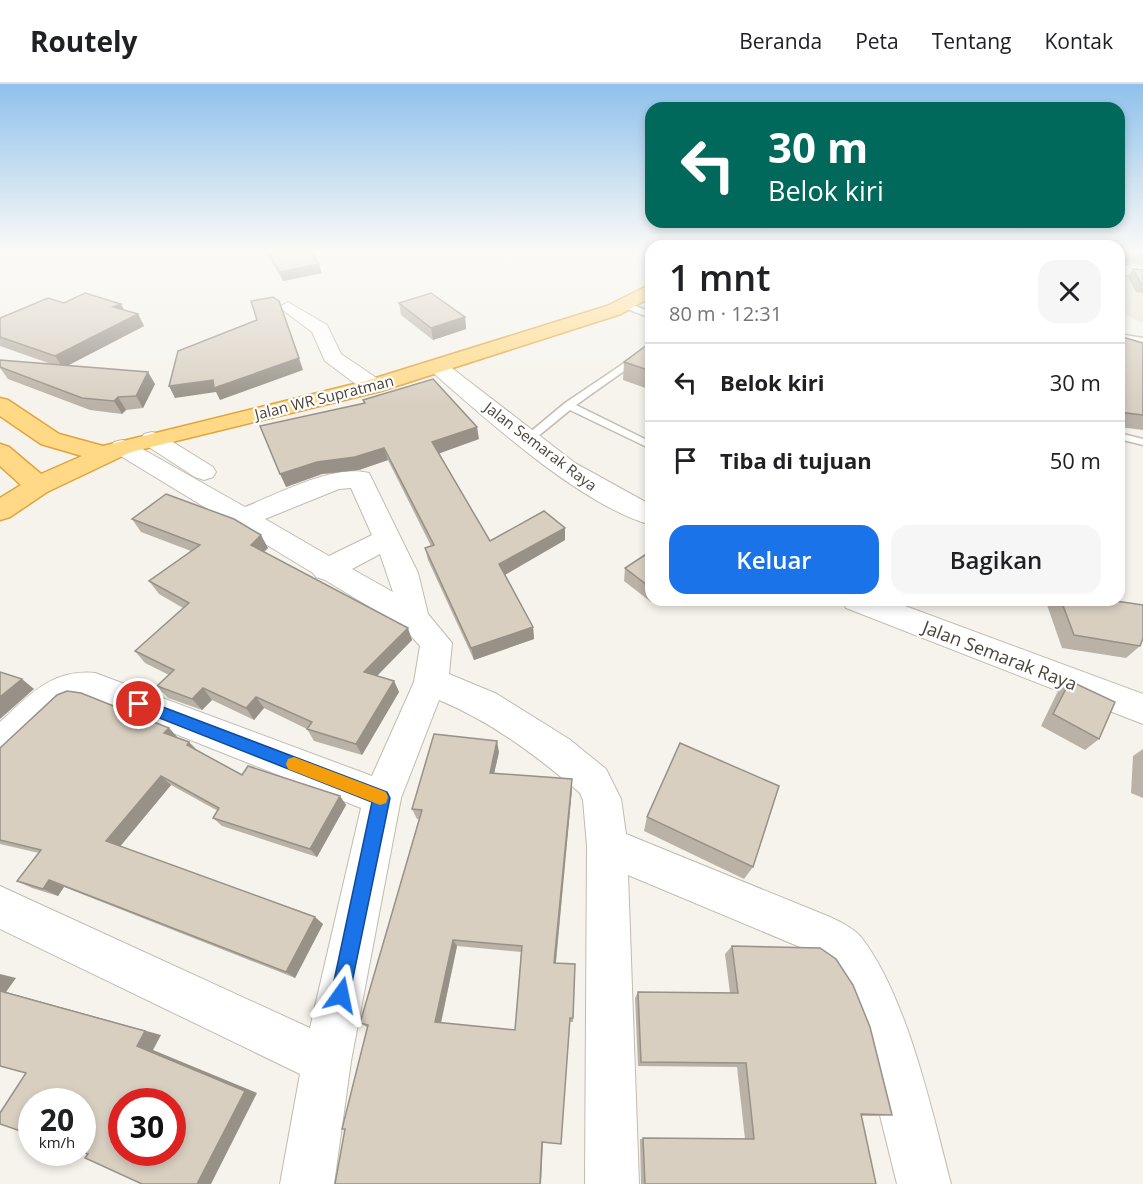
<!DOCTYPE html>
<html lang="id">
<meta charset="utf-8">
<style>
:root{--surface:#fff;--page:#f6f6f6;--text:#202124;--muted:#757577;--line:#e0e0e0;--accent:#1a73e8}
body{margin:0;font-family:"Open Sans",sans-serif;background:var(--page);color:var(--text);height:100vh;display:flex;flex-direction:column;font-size:22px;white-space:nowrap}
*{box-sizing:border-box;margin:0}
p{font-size:20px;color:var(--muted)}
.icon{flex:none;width:33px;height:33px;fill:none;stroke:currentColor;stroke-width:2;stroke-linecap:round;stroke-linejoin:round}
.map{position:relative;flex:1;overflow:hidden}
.details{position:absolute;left:645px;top:156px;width:480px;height:366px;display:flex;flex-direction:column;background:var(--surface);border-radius:18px;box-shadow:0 3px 9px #0003}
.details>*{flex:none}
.hud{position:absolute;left:645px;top:18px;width:480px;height:126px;border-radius:18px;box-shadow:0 3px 9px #0003;background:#00695c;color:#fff;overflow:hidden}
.speed{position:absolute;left:18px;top:1004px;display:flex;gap:12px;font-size:30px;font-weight:700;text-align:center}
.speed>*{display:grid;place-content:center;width:78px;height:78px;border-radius:50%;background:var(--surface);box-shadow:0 3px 9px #0003;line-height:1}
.speed small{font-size:15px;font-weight:400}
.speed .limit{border:9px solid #d22;background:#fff;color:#111}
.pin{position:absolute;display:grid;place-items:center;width:51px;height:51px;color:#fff;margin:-26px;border:3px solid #fff;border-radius:50%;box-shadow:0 2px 6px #0007}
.me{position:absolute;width:66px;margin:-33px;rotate:12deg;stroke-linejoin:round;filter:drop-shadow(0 0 4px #0008)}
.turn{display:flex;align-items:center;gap:21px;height:126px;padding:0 24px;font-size:27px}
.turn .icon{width:78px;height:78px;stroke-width:2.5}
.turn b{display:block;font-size:42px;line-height:51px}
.round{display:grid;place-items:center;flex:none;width:63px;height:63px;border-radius:18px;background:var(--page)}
.overview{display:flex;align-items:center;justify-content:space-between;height:102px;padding:0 24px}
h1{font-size:36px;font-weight:600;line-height:45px}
.button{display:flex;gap:12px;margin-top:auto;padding:12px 24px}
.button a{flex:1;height:69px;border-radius:18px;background:var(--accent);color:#fff;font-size:24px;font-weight:600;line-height:69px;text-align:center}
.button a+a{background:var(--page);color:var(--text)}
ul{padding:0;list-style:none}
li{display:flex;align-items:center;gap:18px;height:78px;padding:0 24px;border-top:2px solid var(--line)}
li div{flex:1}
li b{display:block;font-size:22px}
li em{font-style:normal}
header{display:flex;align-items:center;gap:36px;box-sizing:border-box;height:84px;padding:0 30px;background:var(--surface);border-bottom:2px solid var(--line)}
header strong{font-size:28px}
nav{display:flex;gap:33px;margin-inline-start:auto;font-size:21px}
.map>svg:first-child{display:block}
</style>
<header>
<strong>Routely</strong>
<nav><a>Beranda</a><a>Peta</a><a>Tentang</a><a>Kontak</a></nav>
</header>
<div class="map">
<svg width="1143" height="1100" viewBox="0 0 1143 1100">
<rect width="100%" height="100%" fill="#f6f3ec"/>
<polygon fill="#eae5da" points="1119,167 1143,167 1143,239 1119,228"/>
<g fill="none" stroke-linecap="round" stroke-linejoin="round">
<defs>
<g id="service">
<polygon points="639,210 651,213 651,219 636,215 636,211"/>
<polygon points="625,218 651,228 651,234 622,223 622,219"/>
<polygon points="1119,250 1143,254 1143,260 1119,256"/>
<polygon points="651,261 651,268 576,321 651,358 651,365 570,326 531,358 523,358 523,354 565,319"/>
<polygon points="1119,349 1143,355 1143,361 1119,355"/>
</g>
<g id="minor">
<polygon points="1119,180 1143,183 1143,193 1119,190"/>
<polygon points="288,218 327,241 341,270 381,297 384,302 381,307 365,307 325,277 312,248 279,223"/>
<path d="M 437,276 L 444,278 L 575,379 L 651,421 L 651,441 C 580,421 486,335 430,286 L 427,282 L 430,278 Z"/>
<polygon points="152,348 160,350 213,383 216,388 213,393 204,396 195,393 144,360 140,355 144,350"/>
<path d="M 122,356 L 130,358 L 245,423 C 278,410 333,380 369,389 L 418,489 L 428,530 L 452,559 L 449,590 L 497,610 L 569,655 L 606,685 L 621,715 L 626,750 L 830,833 C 841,838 853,844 861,853 C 907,912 932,1027 951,1100 L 897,1100 L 859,947 L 843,907 L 826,881 L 800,863 L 628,791 L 639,1100 L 585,1100 L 587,762 L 583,716 L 580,709 C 537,672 492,638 439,616 L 401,714 L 351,977 L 334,1100 L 280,1100 L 300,990 L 0,845 L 0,802 L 310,944 L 361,724 L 93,617 L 78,615 L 68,619 L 13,672 L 0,677 L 0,638 C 30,611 51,585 95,589 L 372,692 L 414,598 L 420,562 L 403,543 L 325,496 L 316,493 L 313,489 L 114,368 L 110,363 L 114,358 ZM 351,404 L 372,451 L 329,472 L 265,435 L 339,405 ZM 380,470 L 393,508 L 352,485 Z"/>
<polygon points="842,516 889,516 1143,610 1143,640 846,524"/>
</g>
<polygon id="trunk" points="651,200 651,213 621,230 381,307 131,368 47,408 10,433 0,436 0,414 21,401 0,382 0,360 9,363 41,390 82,372 41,360 0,332 0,314 8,316 59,350 103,362 366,297 607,222"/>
</defs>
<use href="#service" stroke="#c2bbae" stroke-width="3"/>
<use href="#minor" stroke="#c2bbae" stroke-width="2"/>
<use href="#trunk" stroke="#e0a43c" stroke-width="3"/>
<use href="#service" fill="#fff" fill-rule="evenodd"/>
<use href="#minor" fill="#fff" fill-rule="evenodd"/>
<use href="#trunk" fill="#ffd985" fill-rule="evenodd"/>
</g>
<g fill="#bab2a6" fill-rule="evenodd">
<polygon points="265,167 310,167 322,189 283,197"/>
<polygon points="1119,167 1143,167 1143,181 1119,178"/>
<polygon points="1133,185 1143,186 1143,209 1136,208 1128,193"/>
<polygon points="64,219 124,226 138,230 144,242 69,281 155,300 143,324 126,326 122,330 90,326 8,295 0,284 0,277 51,280 0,262 0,234"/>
<polygon points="399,219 465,233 466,245 433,256 401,231"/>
<polygon points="1119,252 1143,259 1143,346 1119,343"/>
<polygon points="651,258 651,306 623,296 624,278"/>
<polygon points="363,316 479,355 439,369 490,457 565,456 505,491 533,543 534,555 474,576 428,476 425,464 431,462 388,376 359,386 322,390 286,403 364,319"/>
<polygon points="132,435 268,464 264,468 412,556 377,592 394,597 399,608 362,671 314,657 307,645 264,624 254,636 212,616 202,626 168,614 157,602 169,591 145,579 135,567 183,524 159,510 149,497 191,467 141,448"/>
<polygon points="651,467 651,516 655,516 651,518 624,497 625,484"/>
<polygon points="1052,516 1109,516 1140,562 1126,574 1062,564 1047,521"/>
<polygon points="1070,597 1099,655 1085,666 1041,642 1057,609"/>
<polygon points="169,644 178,654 199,668 242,691 340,712 346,721 317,773 222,742 213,734 218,727 171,701 120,762 323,840 295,894 64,803 58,812 32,804 17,797 39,769 0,760 0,664"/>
<polygon points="1143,665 1143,714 1131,709 1133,672"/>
<path d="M 499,668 L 494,689 L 572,695 L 572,705 L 556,879 L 575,880 L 573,938 L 570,938 L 561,1060 L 360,939 L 419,735 L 417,735 L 412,725 ZM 457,862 L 521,868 L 515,946 L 441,939 Z"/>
<polygon points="647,733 753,783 744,795 644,747"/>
<polygon points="732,862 892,1031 876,1032 861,1032 876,1100 641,1100 640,1055 745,1055 737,983 638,982 635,914 638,908 730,909 725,870"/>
</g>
<g fill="#979187">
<polygon points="319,180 322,189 283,197 280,188"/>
<polygon points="121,220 127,231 113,223"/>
<polygon points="138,230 144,242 63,284 55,272"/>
<polygon points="465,233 466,245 433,256 431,244"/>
<polygon points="299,274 303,286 220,316 216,308 175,314 169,302"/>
<polygon points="148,288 155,300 143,324 136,312"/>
<polygon points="118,313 126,326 122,330 114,317"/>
<polygon points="477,343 479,355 435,371 432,358"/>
<polygon points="384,364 388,376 359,386 322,390 286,403 280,390 317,378"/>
<polygon points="565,444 565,456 501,493 499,480"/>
<polygon points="261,451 268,464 257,474 251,461"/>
<polygon points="533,543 534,555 474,576 471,564"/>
<polygon points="408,544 412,556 369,600 364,588"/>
<polygon points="22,595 34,605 0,635 0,613"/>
<polygon points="394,597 399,608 362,671 356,660"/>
<polygon points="203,604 212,616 202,626 192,615"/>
<polygon points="256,613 264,624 254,636 246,624"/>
<polygon points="169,644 178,654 164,649"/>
<polygon points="497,657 499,668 492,699 490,689"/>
<polygon points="189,658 199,668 187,661"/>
<polygon points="161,692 171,701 118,765 106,757"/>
<polygon points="572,695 572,705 555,885 554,879"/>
<polygon points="340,712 346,721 317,773 310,765"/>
<polygon points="49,796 64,803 58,812 43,805"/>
<polygon points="315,833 323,840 295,894 286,888"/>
<polygon points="453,856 457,862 440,943 435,938"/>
<polygon points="0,890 16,894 6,908 161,951 153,966 257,1009 211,1100 197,1100 137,962 0,907"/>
<polygon points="542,1058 543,1058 541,1100 540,1100"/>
</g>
<g fill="#d8cfc1" stroke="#979187" stroke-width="1.5" fill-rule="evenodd">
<polygon points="267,167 310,167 319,180 280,188"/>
<polygon points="1119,167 1143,167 1143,172 1124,170 1121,174 1119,171"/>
<polygon points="1133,185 1143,186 1143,200 1141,200"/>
<polygon points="85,209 121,220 113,223 138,230 55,272 0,253 0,234 48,214 64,219"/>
<polygon points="431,209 465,233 431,244 399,219"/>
<polygon points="273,213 279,217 299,274 214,304 213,296 169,302 178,267 257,236 251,217"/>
<polygon points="1119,252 1143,259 1143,331 1119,328"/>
<polygon points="651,258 651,287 624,278"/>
<polygon points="0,276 148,288 136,312 118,313 114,317 82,314 0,283"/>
<polygon points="433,295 477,343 432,358 490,457 544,427 565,444 499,480 533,543 471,564 425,464 434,461 384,364 355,373 317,378 280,390 260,342 365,319 363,316"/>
<polygon points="166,410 234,435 261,451 251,461 408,544 364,588 394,597 356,660 307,645 312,638 256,613 246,624 203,604 192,615 157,602 174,586 135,567 189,519 149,497 200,461 132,435"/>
<polygon points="651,467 651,504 625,484"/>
<polygon points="1061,516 1109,516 1143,521 1143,554 1140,562 1074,551"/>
<polygon points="0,588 22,595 0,613"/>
<polygon points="1070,597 1115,618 1099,655 1053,630"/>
<polygon points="67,607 81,609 169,644 164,649 189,658 187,661 242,691 248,682 340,712 310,765 213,734 219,724 161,692 106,757 315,833 286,888 49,796 43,805 17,797 41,766 0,756 0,664 57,611"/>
<path d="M 434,650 L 497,657 L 490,689 L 572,695 L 554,879 L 575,880 L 573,934 L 570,934 L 561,1060 L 542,1058 L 540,1100 L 335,1100 L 345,1045 L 342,1045 L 368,941 L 360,939 L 422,726 L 412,725 ZM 453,856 L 522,862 L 515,946 L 435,938 Z"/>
<polygon points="680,659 779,702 753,783 647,733"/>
<polygon points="732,862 820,864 836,875 853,901 870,943 892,1031 861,1030 876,1100 645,1100 643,1054 754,1055 746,979 641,978 638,908 738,909"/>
<path d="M 0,907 L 145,947 L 137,962 L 245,1007 L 197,1100 L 142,1100 L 85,1074 L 88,1070 L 82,1068 L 82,1017 L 32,1017 L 32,1051 L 0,1040 L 0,1029 L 26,989 L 0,982 ZM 122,1017 L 172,1017 L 172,1068 L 122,1068 Z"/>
</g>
<linearGradient id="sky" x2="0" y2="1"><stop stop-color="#8fc1ec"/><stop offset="0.52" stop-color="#fbfaf6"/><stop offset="1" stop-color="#fbfaf6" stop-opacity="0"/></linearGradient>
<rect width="1143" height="321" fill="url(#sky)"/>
<polygon fill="#1a73e8" stroke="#114b97" stroke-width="1.5" points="139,614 387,708 390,714 348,918 341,921 334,918 331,911 372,718 134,624 132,620 134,615"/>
<polygon fill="#f59e0b" points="294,673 386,708 388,713 386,719 380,721 288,685 286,680 288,675"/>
<g text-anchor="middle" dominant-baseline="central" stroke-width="4.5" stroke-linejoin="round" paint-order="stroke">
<g font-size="15" fill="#4b4439" stroke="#fff">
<text transform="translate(324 313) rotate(-14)">Jalan WR Supratman</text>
<text transform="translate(541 362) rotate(37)">Jalan Semarak Raya</text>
</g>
<g font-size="18" fill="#4b4439" stroke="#fff">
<text transform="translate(1000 571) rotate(21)">Jalan Semarak Raya</text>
</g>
</g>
</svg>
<div class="speed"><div>20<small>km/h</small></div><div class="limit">30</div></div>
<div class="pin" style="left:139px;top:620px;background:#d93025"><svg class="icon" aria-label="arrive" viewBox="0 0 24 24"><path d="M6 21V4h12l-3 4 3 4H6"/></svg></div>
<svg class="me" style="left:341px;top:911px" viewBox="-20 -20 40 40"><path d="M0-17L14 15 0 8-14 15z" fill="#1a73e8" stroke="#fff" stroke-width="4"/></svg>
<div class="hud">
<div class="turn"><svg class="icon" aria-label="left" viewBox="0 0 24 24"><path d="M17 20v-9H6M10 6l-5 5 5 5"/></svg><div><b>30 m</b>Belok kiri</div></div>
</div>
<section class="details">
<div class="overview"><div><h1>1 mnt</h1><p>80 m · 12:31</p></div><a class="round"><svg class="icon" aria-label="close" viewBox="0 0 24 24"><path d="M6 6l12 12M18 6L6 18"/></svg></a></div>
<ul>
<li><svg class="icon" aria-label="left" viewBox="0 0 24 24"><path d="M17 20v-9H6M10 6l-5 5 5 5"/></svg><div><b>Belok kiri</b></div><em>30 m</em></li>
<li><svg class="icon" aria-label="arrive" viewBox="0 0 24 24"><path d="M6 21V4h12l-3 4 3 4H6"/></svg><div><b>Tiba di tujuan</b></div><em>50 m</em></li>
</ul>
<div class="button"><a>Keluar</a><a>Bagikan</a></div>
</section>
</div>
